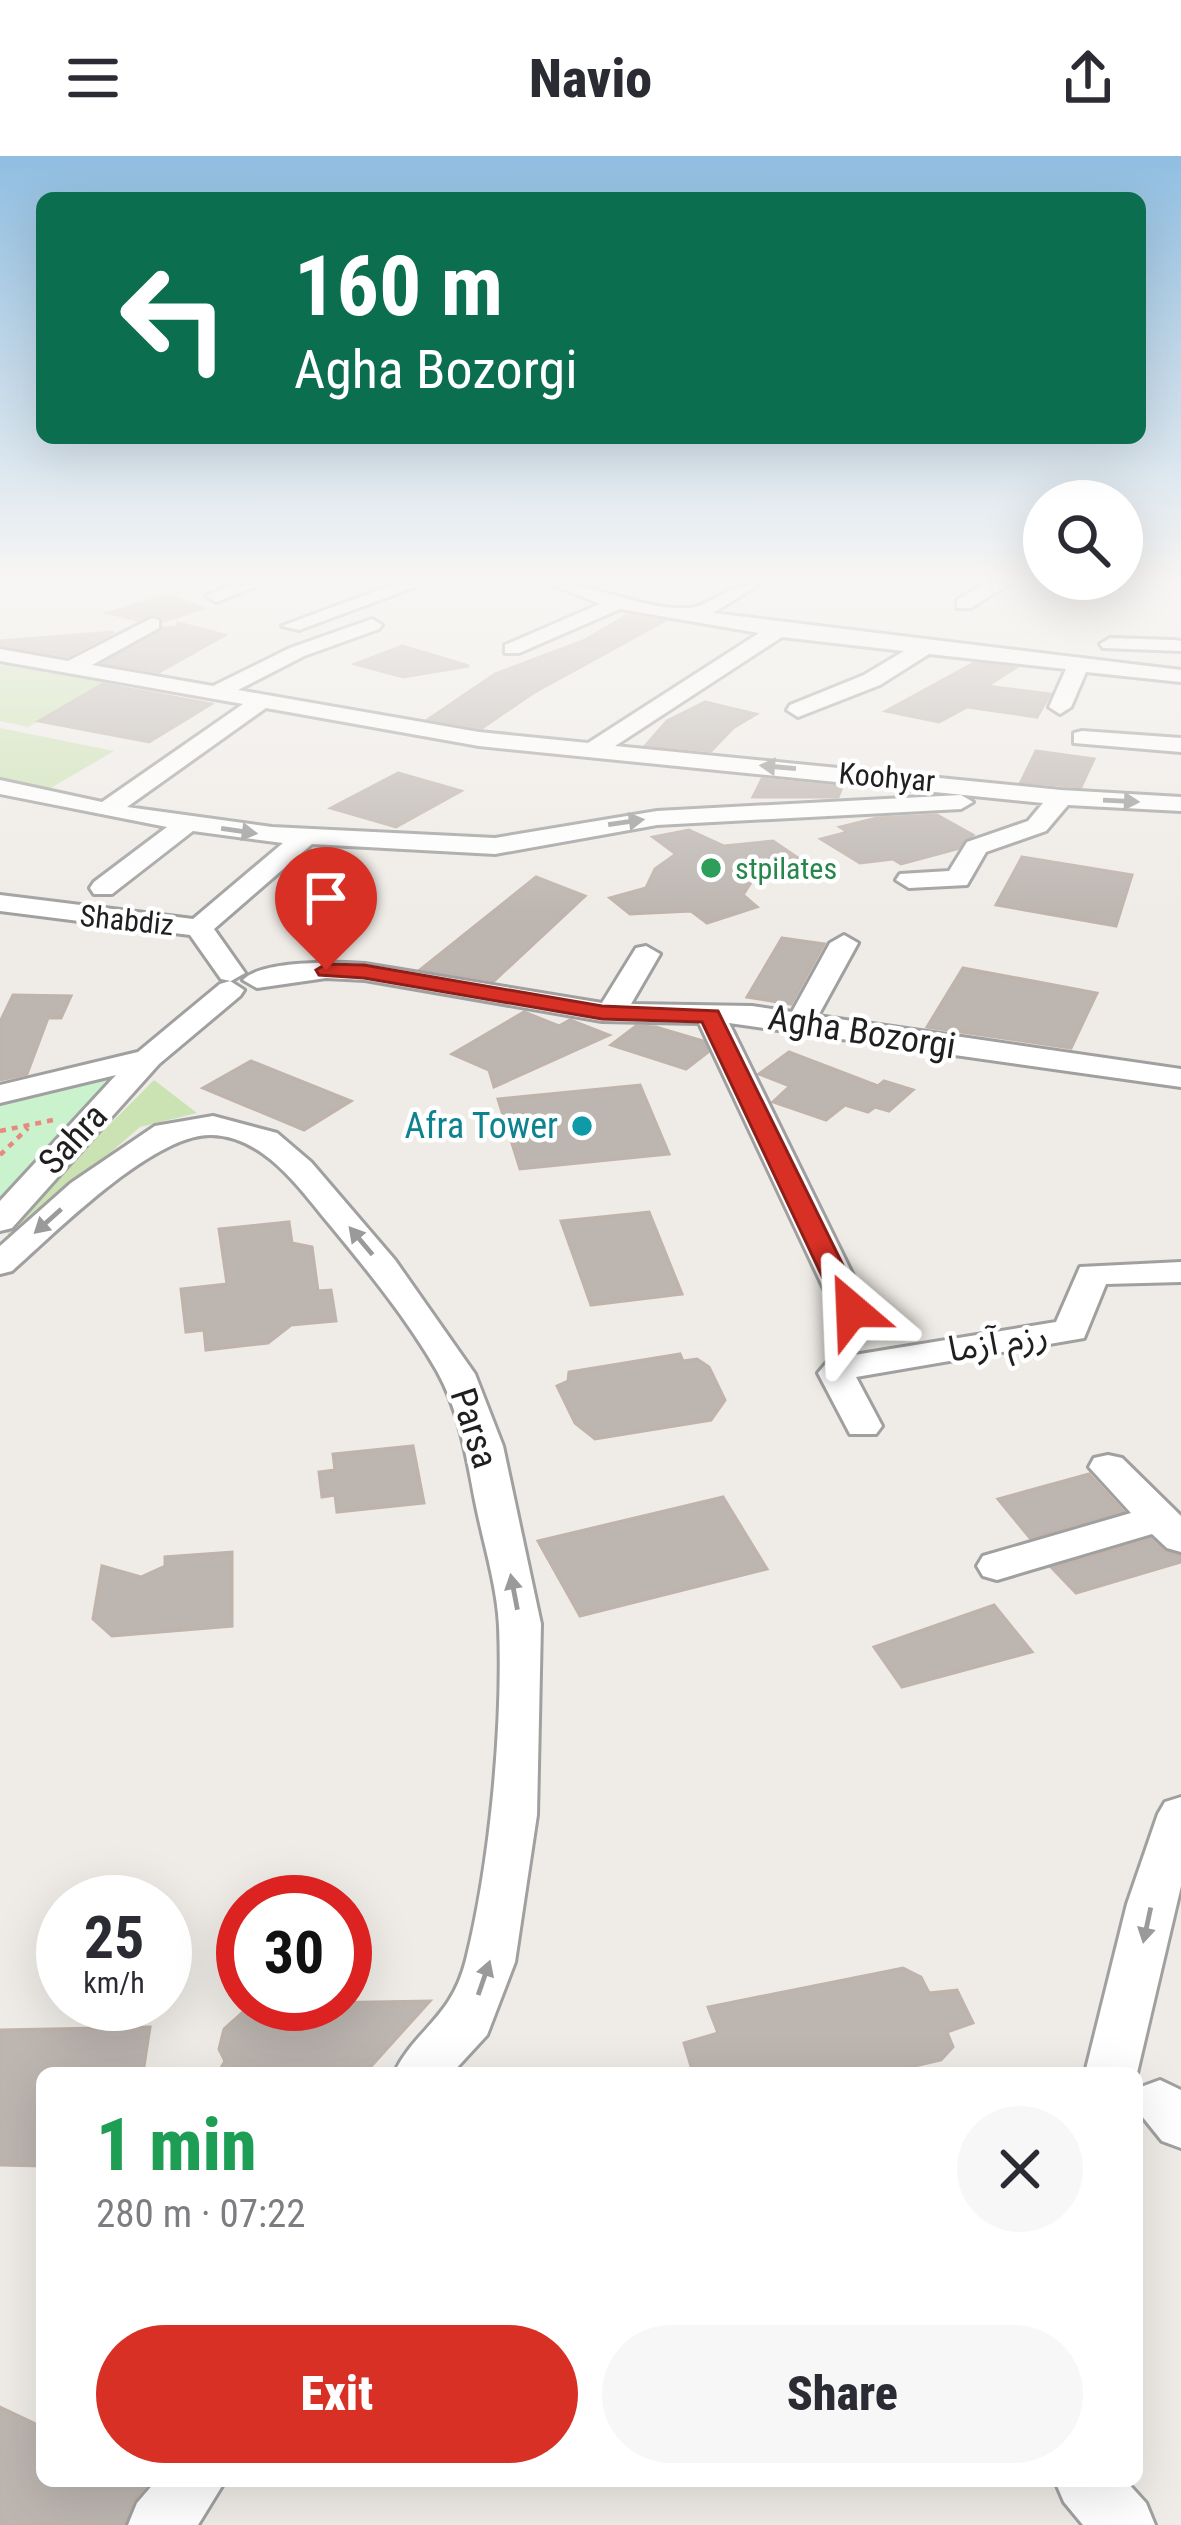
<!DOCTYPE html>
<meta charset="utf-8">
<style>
:root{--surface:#fff;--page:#f7f7f7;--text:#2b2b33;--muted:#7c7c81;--accent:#d93025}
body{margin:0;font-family:"Roboto Condensed","Noto Sans Arabic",sans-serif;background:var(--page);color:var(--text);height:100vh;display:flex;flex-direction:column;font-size:45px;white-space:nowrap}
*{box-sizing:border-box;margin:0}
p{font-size:39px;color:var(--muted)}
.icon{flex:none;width:66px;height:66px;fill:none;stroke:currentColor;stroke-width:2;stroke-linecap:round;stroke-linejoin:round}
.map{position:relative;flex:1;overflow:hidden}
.drawer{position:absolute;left:36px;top:1911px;width:1107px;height:420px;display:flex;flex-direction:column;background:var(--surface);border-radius:18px;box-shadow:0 12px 48px #0002}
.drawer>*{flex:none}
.guide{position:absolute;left:36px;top:36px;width:1110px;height:252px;border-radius:18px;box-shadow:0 12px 48px #0002;background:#0b6e4f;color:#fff;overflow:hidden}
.fabs{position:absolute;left:1023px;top:324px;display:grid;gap:24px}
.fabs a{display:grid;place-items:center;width:120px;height:120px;border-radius:50%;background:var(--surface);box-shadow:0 12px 48px #0002;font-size:60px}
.speed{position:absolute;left:36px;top:1719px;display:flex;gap:24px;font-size:60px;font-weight:700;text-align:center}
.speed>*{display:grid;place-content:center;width:156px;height:156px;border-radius:50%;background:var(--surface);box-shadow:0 12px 48px #0002;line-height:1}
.speed small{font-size:30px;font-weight:400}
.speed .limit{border:18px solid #d22;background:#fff;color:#111}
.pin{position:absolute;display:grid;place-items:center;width:102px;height:102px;color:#fff;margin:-123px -51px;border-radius:50% 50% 50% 0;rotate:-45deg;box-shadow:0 0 12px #0007}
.pin .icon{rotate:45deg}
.me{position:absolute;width:132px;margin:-66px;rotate:334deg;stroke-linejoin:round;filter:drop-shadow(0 0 9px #0008)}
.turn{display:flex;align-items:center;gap:42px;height:252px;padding:0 60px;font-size:54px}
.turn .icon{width:156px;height:156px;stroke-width:2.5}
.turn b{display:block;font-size:84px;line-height:102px}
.round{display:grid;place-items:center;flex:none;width:126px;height:126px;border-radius:63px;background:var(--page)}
.summary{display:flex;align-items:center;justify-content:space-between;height:204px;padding:0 60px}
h1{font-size:72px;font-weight:800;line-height:90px;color:#1e9e55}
.button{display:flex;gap:24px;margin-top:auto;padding:24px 60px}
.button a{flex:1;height:138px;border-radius:72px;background:var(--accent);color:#fff;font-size:48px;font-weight:800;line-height:138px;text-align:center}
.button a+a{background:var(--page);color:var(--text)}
header{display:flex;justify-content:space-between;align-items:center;height:156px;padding:0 60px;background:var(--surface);font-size:54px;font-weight:800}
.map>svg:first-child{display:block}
</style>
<header><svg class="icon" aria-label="menu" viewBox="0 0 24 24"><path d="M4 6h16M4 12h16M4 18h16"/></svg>Navio<svg class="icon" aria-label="share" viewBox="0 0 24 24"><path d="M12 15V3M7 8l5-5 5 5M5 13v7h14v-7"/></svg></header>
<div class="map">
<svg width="1181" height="2369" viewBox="0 0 1181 2369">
<rect width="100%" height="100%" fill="#efece7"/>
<g fill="#cbe2b3">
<polygon points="9,504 114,523 28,571 0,565 0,509"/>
<polygon points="0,572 114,595 42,637 0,628"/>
<polygon points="154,924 197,957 140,971 10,1083 6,1073"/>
</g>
<polygon fill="#caf3cd" points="126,913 0,1051 0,943"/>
<g fill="#bcb5b0" stroke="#bfb3ab" stroke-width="3">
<polygon points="167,439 203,452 164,465 153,458 139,464 108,457"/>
<polygon points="628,459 664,465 533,537 482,572 429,563 495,518 583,485"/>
<polygon points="178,467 225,479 159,516 105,507 163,472 178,471"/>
<polygon points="114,476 67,500 0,489 0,485"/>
<polygon points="402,490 469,510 403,521 355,508"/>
<polygon points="974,507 1015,512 987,530 1050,538 1037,561 967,551 939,566 886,555"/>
<polygon points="103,528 211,548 149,586 39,565"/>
<polygon points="705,546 756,558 733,572 711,595 646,589 667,565"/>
<polygon points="1036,595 1094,603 1081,631 1021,626"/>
<polygon points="398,617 461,635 396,671 331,652"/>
<polygon points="762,623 842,631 838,641 753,641"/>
<polygon points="937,659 973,679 957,693 901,708 893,703 860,707 821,683 848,676 840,671 877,662"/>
<polygon points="689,674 724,690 773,685 798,702 762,709 743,739 757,751 707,767 691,755 630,758 610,742 646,732 655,713 676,698 653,681"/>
<polygon points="1022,701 1132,719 1116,770 996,749"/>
<polygon points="536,721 585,740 494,825 421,813"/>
<polygon points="782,782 824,788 791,848 747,841"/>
<polygon points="963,812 1097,837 1071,892 927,871"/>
<polygon points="13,839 71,840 61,862 48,862 27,918 0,924 0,866"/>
<polygon points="524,856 559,870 570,864 609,879 494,931 489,914 452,898"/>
<polygon points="636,870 656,871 703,885 708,896 686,913 611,889"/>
<polygon points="789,896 878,930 884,925 913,934 889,955 875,951 868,956 845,949 826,964 773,946 790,930 759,918"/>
<polygon points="251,905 351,945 304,974 203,932"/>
<polygon points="640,929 669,998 520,1013 498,943"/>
<polygon points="649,1056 682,1138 591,1149 561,1065"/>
<polygon points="289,1066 292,1087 312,1091 318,1135 331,1134 336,1165 291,1169 268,1187 206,1194 204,1174 186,1176 181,1133 227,1128 219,1073"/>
<polygon points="680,1198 683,1205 697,1203 709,1211 725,1244 711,1264 595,1283 575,1267 557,1230 568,1225 569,1216"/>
<polygon points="413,1290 424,1347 337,1356 335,1339 322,1341 319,1316 335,1314 333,1298"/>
<polygon points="1089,1318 1123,1355 1030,1382 998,1343"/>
<polygon points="723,1341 767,1413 580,1460 538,1385"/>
<polygon points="1151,1383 1164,1395 1180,1400 1181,1406 1076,1437 1052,1412"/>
<polygon points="232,1396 232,1470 112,1480 93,1463 102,1410 141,1421 165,1410 165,1401"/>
<polygon points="994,1449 1032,1496 902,1531 874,1491"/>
<polygon points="903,1812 921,1821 929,1837 957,1834 973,1867 947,1876 953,1891 941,1904 885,1917 693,1917 684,1887 718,1877 708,1851"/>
<polygon points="430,1845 365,1917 218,1917 225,1905 219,1893 224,1873 252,1848"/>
<polygon points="150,1871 143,1917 42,1917 42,2010 0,2009 0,1874"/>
<polygon points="0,2251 42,2271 42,2325 150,2325 133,2345 124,2369 0,2369"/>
</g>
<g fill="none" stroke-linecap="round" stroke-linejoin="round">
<defs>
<g id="minor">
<polygon points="231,429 260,429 216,446 206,440"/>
<polygon points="392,429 420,429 299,474 282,470"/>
<path d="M 554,429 C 599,428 641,454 687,452 C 709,452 724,429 758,429 L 713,457 L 1181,514 L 1181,526 L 1086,516 L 1071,551 L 1060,558 L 1049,551 L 1066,513 L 929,498 L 880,529 L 798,561 L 787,554 L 790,549 L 864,519 L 904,495 L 782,481 L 615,590 L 1061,634 L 1181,641 L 1181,655 L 1068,649 L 1046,675 L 986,696 L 967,729 L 909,732 L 896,724 L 900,718 L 949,715 L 967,686 L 1028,665 L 1043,647 L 479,590 L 266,552 L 127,651 L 272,671 L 495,682 L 657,655 L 961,639 L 973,646 L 961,653 L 657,669 L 495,698 L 312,688 L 214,773 L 245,817 L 231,825 L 221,823 L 190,779 L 0,755 L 0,739 L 193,763 L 283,687 L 193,675 L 112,738 L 94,738 L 90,732 L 94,726 L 167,671 L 0,638 L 0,624 L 102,646 L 243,548 L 0,505 L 0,493 L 68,505 L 152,462 L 159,464 L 159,472 L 92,509 L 213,530 L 290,492 L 372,463 L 382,469 L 379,473 L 304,500 L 238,534 L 479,576 L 588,587 L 759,477 L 620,453 L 519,497 L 505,497 L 505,489 L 600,448 Z"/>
<polygon points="983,429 1007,429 971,452 957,452 957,444"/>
<polygon points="1110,482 1174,484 1181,485 1181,495 1103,492 1100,488"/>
<polygon points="1082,575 1181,582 1181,596 1074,587 1074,577"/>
<path d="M 844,779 L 858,787 L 818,860 L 1181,913 L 1181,931 L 729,867 L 870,1154 L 864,1161 L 840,1161 L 834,1154 L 699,867 L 602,865 L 365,824 L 326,822 L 257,832 L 243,824 C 262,804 337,806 365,808 L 602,847 L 636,792 L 646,790 L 660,798 L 631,848 L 752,850 L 792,856 L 830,787 Z"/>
<polygon points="230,825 244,834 240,840 159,908 12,1072 0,1075 0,1045 116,919 0,947 0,929 138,896 220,828"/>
<path d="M 213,960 L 277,977 L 311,1006 L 395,1104 L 475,1218 L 503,1290 L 541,1468 L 537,1659 L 515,1806 L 487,1879 L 452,1917 L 394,1917 C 417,1871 451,1863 466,1804 C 490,1708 503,1570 499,1470 C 497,1429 483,1386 475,1345 C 467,1302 459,1254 437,1215 C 407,1163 368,1115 330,1069 C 299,1032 264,980 211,979 C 153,978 55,1077 12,1115 L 0,1118 L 0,1090 L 71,1027 L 155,970 Z"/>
<polygon points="1181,1106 1181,1126 1106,1128 1084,1182 856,1221 882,1270 876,1278 850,1278 818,1217 829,1204 842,1201 1056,1166 1080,1111"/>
<polygon points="1108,1299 1122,1302 1181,1360 1181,1396 1167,1392 1152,1378 997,1424 983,1420 977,1410 983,1400 1131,1357 1089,1311 1094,1302"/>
<polygon points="1181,1641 1181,1730 1137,1917 1085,1917 1127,1748 1158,1658 1165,1646"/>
<polygon points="1160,1924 1181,1934 1181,1992 1162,1985 1137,1954 1141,1931"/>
<polygon points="156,2325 225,2325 198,2369 128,2369 137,2347"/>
<polygon points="1055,2325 1126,2325 1146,2347 1155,2369 1083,2369 1064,2346"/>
</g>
</defs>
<use href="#minor" stroke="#a0a0a0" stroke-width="6"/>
<g stroke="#e9887e" stroke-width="4.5" stroke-dasharray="6 6" stroke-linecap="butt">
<polyline points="0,975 53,964"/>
<polyline points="0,999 28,972"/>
</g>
<use href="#minor" fill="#fff" fill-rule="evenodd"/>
</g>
<defs><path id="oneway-solid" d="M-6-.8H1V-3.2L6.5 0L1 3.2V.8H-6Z" transform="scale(3)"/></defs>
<g fill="#9a9a9a">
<use href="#oneway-solid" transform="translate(778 611) rotate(-175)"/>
<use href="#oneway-solid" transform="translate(1121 645) rotate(3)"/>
<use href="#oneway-solid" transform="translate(626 666) rotate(-8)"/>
<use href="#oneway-solid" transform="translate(239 675) rotate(8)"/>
<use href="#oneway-solid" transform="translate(48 1065) rotate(138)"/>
<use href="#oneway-solid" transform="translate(361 1085) rotate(-130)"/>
<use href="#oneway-solid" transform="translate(514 1436) rotate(-101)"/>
<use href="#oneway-solid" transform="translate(1147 1769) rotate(102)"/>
<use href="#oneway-solid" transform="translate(484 1822) rotate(-71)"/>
</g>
<linearGradient id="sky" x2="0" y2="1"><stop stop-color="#90bee1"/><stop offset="0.56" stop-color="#f8f6f4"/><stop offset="1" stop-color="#f8f6f4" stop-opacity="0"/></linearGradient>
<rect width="1181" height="760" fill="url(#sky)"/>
<polygon fill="#d93025" stroke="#8d1f18" stroke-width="3" points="326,808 364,809 602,850 718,855 865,1154 852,1162 838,1154 702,866 602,863 364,822 319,819 316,814"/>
<circle fill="#2e9e5b" stroke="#fff" stroke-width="4.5" cx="711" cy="712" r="12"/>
<circle fill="#0f9aa8" stroke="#fff" stroke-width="4.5" cx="582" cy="970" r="12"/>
<g text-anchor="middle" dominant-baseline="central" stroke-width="9" stroke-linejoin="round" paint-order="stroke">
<g font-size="30" fill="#1f1f1f" stroke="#fff">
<text transform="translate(887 621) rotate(5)">Koohyar</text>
<text transform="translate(127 764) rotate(6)">Shabdiz</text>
</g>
<g font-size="30" fill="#27864d" stroke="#fff" text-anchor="start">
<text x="735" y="712">stpilates</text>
</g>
<g font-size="36" fill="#1f1f1f" stroke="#fff">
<text transform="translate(862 876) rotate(9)">Agha Bozorgi</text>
<text transform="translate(73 983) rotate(-47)">Sahra</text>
<text transform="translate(998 1186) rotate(-9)">رزم آزما</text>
<text transform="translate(474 1272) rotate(72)">Parsa</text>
</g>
<g font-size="36" fill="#0d838f" stroke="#fff" text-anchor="end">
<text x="558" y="970">Afra Tower</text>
</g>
</g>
</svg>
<div class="fabs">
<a><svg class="icon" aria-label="search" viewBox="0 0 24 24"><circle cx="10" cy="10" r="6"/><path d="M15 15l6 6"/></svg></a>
</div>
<div class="speed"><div>25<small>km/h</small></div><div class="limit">30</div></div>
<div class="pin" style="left:326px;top:814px;background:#d93025"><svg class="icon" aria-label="arrive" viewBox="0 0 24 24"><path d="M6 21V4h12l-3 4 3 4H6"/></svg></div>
<svg class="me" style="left:852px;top:1154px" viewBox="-20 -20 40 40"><path d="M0-17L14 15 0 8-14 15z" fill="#d93025" stroke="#fff" stroke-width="4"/></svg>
<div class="guide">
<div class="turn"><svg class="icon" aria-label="left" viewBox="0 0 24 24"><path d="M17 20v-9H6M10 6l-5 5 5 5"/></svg><div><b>160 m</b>Agha Bozorgi</div></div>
</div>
<section class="drawer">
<div class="summary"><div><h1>1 min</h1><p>280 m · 07:22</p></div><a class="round"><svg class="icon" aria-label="close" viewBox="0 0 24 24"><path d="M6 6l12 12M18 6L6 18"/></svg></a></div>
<div class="button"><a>Exit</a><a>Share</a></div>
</section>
</div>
